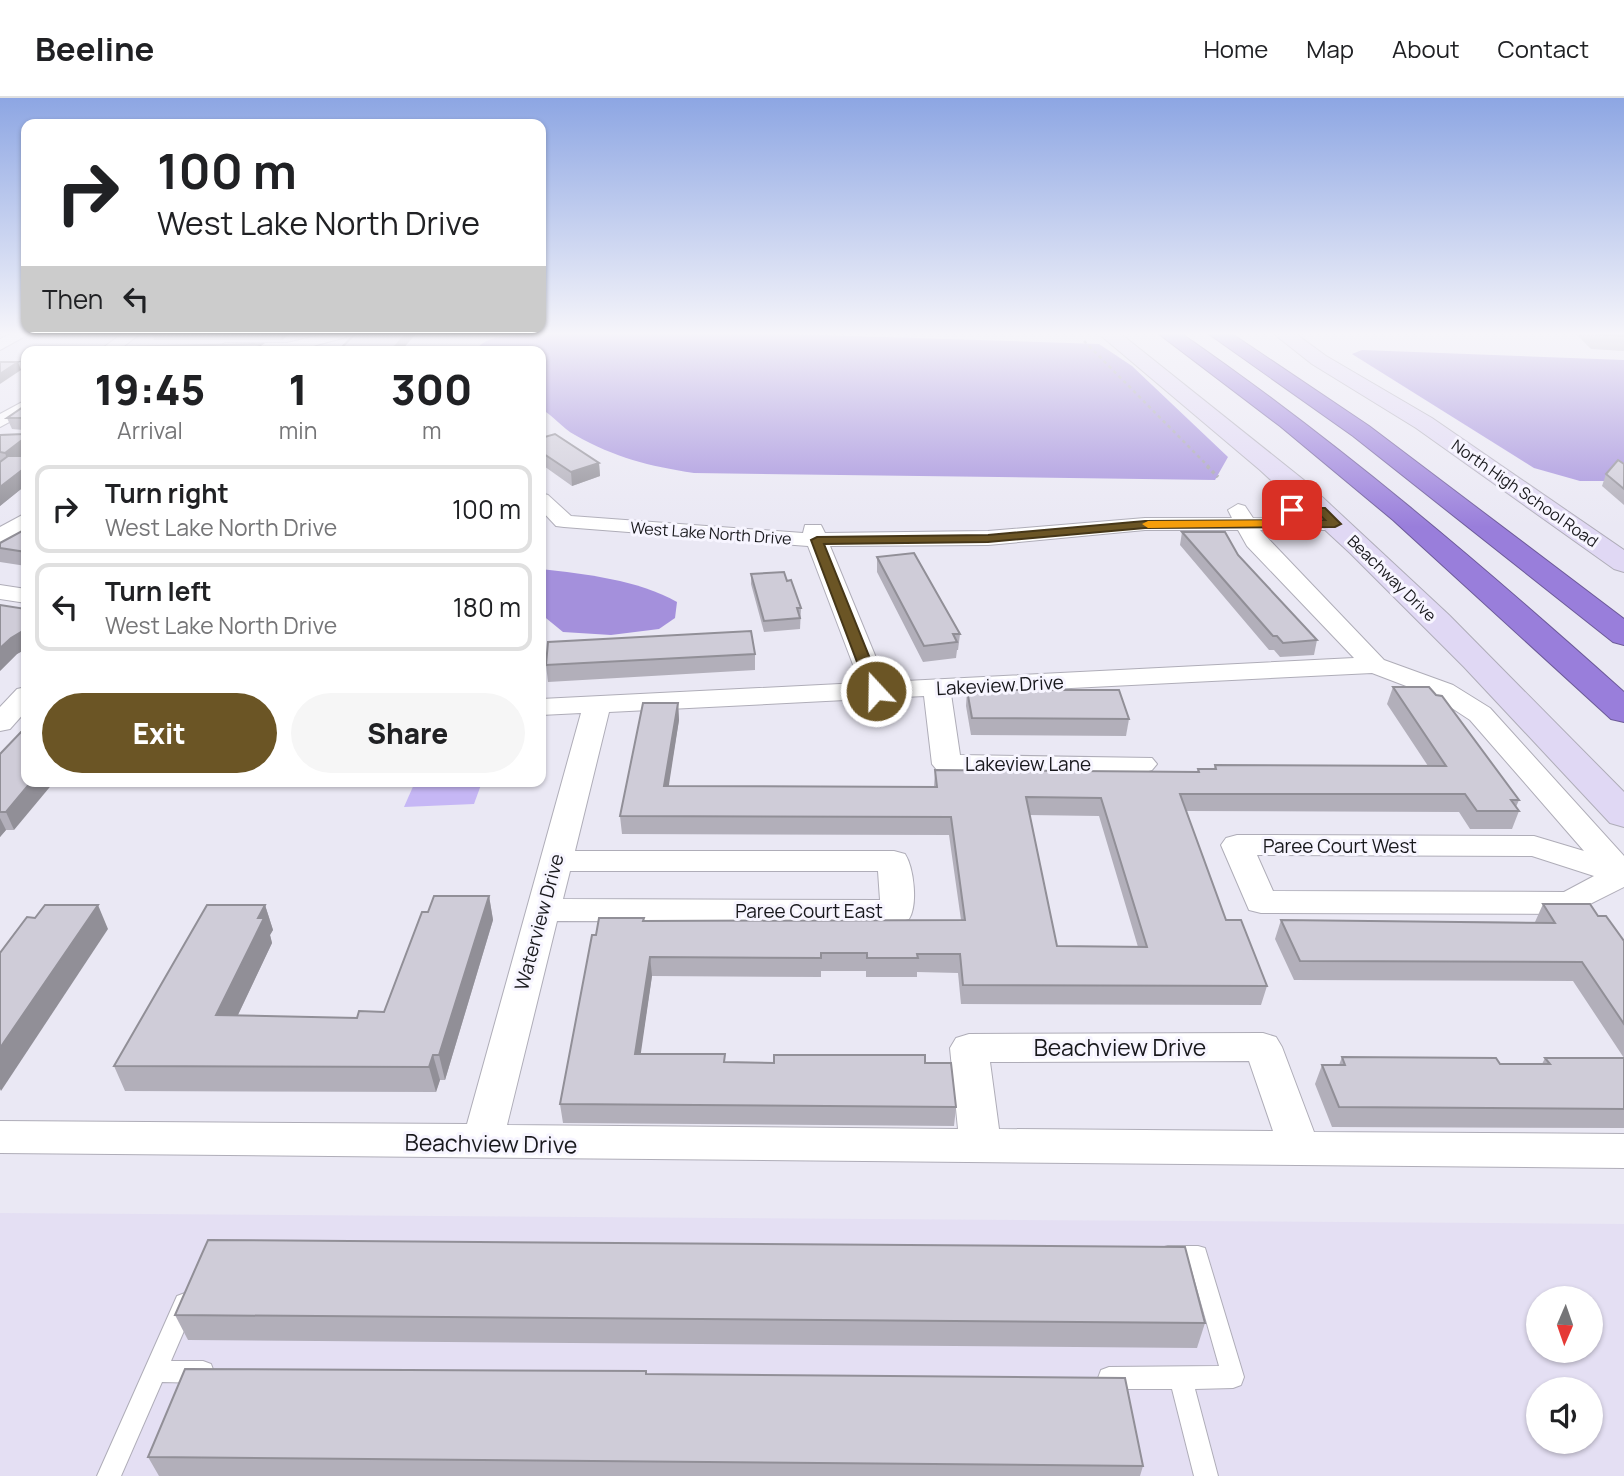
<!DOCTYPE html>
<style>
:root{--surface:#fff;--page:#f6f6f6;--text:#202124;--muted:#757577;--line:#e0e0e0;--accent:#6b5525}
body{margin:0;font-family:Manrope,sans-serif;background:var(--page);color:var(--text);height:100vh;display:flex;flex-direction:column;font-size:26px;white-space:nowrap}
*{box-sizing:border-box;margin:0}
p{font-size:23px;color:var(--muted)}
.icon{flex:none;width:38px;height:38px;fill:none;stroke:currentColor;stroke-width:2;stroke-linecap:round;stroke-linejoin:round}
.map{position:relative;flex:1;overflow:hidden}
.drawer{position:absolute;left:21px;top:248px;width:525px;height:441px;display:flex;flex-direction:column;background:var(--surface);border-radius:14px;box-shadow:0 2px 5px #0004}
.drawer>*{flex:none}
.hud{position:absolute;left:21px;top:21px;width:525px;height:214px;border-radius:14px;box-shadow:0 2px 5px #0004;background:#fff;color:var(--text);overflow:hidden}
.needle{width:46px;rotate:182deg}
.controls{position:absolute;left:1526px;top:1188px;display:grid;gap:14px}
.controls a{display:grid;place-items:center;width:77px;height:77px;border-radius:50%;background:var(--surface);box-shadow:0 2px 5px #0004;font-size:35px}
.pin{position:absolute;display:grid;place-items:center;width:60px;height:60px;color:#fff;margin:-30px;border-radius:14px;box-shadow:0 4px 10px #0006}
.me{position:absolute;width:77px;margin:-38px;rotate:339deg;stroke-linejoin:round;filter:drop-shadow(0 0 5px #0008)}
.turn{display:flex;align-items:center;gap:24px;height:147px;padding:0 21px;font-size:32px}
.turn .icon{width:91px;height:91px;stroke-width:2.5}
.turn b{display:block;font-size:49px;line-height:60px}
.then{display:flex;align-items:center;height:66px;padding:0 21px;background:#0003;gap:14px;font-size:26px}
.eta{display:flex;justify-content:space-evenly;align-items:center;height:119px;text-align:center}
.eta b{font-size:42px;font-weight:800;line-height:49px}
.action{display:flex;gap:14px;margin-top:auto;padding:14px 21px}
.action a{flex:1;height:80px;border-radius:42px;background:var(--accent);color:#fff;font-size:28px;font-weight:800;line-height:80px;text-align:center}
.action a+a{background:var(--page);color:var(--text)}
ul{padding:0;list-style:none}
li{display:flex;align-items:center;gap:21px;height:88px;margin:0 14px 10px;padding:0 7px;border:4px solid var(--line);border-radius:14px}
li div{flex:1}
li b{display:block;font-size:26px}
li em{font-style:normal}
header{display:flex;align-items:center;gap:42px;box-sizing:border-box;height:98px;padding:0 35px;background:var(--surface);border-bottom:2px solid var(--line)}
header strong{font-size:33px}
nav{display:flex;gap:38px;margin-inline-start:auto;font-size:24px}
.map>svg:first-child{display:block}
</style>
<header>
<strong>Beeline</strong>
<nav><a>Home</a><a>Map</a><a>About</a><a>Contact</a></nav>
</header>
<div class="map">
<svg width="1624" height="1378" viewBox="0 0 1624 1378">
<rect width="100%" height="100%" fill="#eae8f4"/>
<path fill="#e4dff3" fill-rule="evenodd" d="M 0,1115 L 1624,1126 L 1624,1378 L 0,1378 ZM 1538,1200 L 1591,1200 L 1591,1253 L 1538,1253 ZM 1538,1292 L 1591,1292 L 1591,1344 L 1538,1344 Z"/>
<polygon fill="#c6b7f5" points="415,684 482,684 474,706 404,709"/>
<g fill="#a490dc">
<path d="M 534,236 L 792,236 L 1099,246 L 1132,268 L 1228,359 L 1215,382 L 694,375 C 648,368 616,360 575,337 C 562,330 554,318 541,311 L 541,254 L 474,254 C 487,235 514,238 534,236 Z"/>
<polygon points="1362,252 1624,262 1624,383 1580,383 1534,370 1352,256"/>
<path d="M 541,471 C 586,476 638,482 677,504 L 675,520 L 659,531 L 611,537 L 563,534 L 541,516 Z"/>
</g>
<g fill="none" stroke-linecap="round" stroke-linejoin="round">
<defs>
<g id="lane">
<polygon points="1168,1148 1198,1148 1205,1150 1244,1279 1241,1287 1233,1290 1195,1291 1218,1378 1194,1378 1172,1291 1109,1291 1101,1288 1098,1280 1101,1272 1109,1269 1219,1268 1190,1166 1168,1166 1161,1164 1158,1157 1161,1150"/>
<polygon points="185,1195 193,1198 196,1205 171,1263 203,1263 211,1266 214,1274 211,1282 203,1285 162,1284 121,1378 97,1378 177,1198"/>
</g>
<g id="street">
<polygon points="10,236 29,236 0,252 0,241"/>
<polygon points="122,236 140,236 116,254 97,254"/>
<polygon points="324,236 349,236 346,239 291,254 221,254 217,250 225,245 287,245"/>
<polygon points="26,302 26,315 0,329 0,316"/>
<path d="M 541,395 L 548,397 L 571,418 L 803,435 L 805,427 L 821,427 L 825,435 L 988,433 L 1145,420 L 1232,420 L 1228,412 L 1238,406 L 1245,408 L 1253,420 L 1343,421 L 1346,426 L 1343,431 L 1335,432 L 1260,432 L 1384,562 L 1453,587 L 1490,610 L 1624,758 L 1624,789 L 1570,816 L 1261,815 L 1249,812 L 1221,747 L 1226,740 L 1237,737 L 1534,738 L 1584,753 L 1470,622 L 1435,599 L 1372,575 L 951,596 L 960,657 L 1152,660 L 1157,666 L 1152,672 L 1142,675 L 937,672 L 932,666 L 924,598 L 609,614 L 575,753 L 894,753 L 905,756 C 914,770 918,807 909,821 L 897,824 L 557,823 L 507,1027 L 958,1031 L 950,950 L 956,940 L 969,936 L 1263,935 L 1276,939 L 1282,949 L 1314,1034 L 1624,1036 L 1624,1070 L 0,1055 L 0,1023 L 467,1026 L 581,615 L 541,617 L 541,601 L 860,585 L 808,448 L 564,429 L 556,428 L 541,412 ZM 1145,432 L 1238,432 L 1247,448 L 1354,560 L 886,584 L 830,448 L 988,447 ZM 1257,757 L 1532,758 L 1594,778 L 1564,794 L 1273,793 ZM 570,773 L 878,773 L 880,802 L 563,801 ZM 1249,963 L 1273,1033 L 999,1031 L 990,964 Z"/>
<polygon points="26,415 26,431 0,446 0,429"/>
<polygon points="0,487 26,491 26,505 0,501"/>
<polygon points="26,589 26,613 10,631 0,633 0,609 17,591"/>
</g>
<g id="secondary">
<polygon points="1099,236 1121,236 1305,383 1449,517 1624,694 1624,729 1610,725 1464,569 1350,455 1260,372"/>
<polygon points="1274,236 1296,236 1326,258 1432,320 1624,452 1624,474 1614,471 1416,330 1312,266"/>
</g>
<g id="highway">
<path d="M 1159,236 L 1182,236 C 1338,344 1482,467 1624,594 L 1624,624 L 1611,621 L 1393,422 L 1280,328 Z"/>
<polygon points="1209,236 1232,236 1369,328 1624,521 1624,547 1613,544 1353,338"/>
</g>
</defs>
<use href="#lane" stroke="#afadb8" stroke-width="2"/>
<use href="#street" stroke="#afadb8" stroke-width="2"/>
<use href="#secondary" stroke="#afadb8" stroke-width="2"/>
<use href="#highway" stroke="#6c5a98" stroke-width="2"/>
<polyline stroke="#9f9ea7" stroke-width="2.5" stroke-dasharray="3.5 3.5" stroke-linecap="butt" points="1084,243 1209,369"/>
<polyline stroke="#9f9ea7" stroke-width="3.5" stroke-dasharray="3.5 3.5" stroke-linecap="butt" points="1207,368 1218,379"/>
<use href="#lane" fill="#fff" fill-rule="evenodd"/>
<use href="#street" fill="#fff" fill-rule="evenodd"/>
<use href="#secondary" fill="#e0d8f4" fill-rule="evenodd"/>
<use href="#highway" fill="#997edb" fill-rule="evenodd"/>
</g>
<g fill="#b2afba" fill-rule="evenodd">
<polygon points="153,236 290,236 282,242 154,242"/>
<polygon points="1576,236 1624,236 1624,253 1591,251"/>
<polygon points="26,307 26,355 22,358 26,358 26,387 0,408 0,337 23,336 23,332 12,331 7,320"/>
<polygon points="541,340 599,365 600,378 572,388 541,366"/>
<polygon points="1624,366 1624,407 1602,388 1606,376"/>
<polygon points="26,434 26,468 0,464 0,445"/>
<polygon points="1182,434 1238,457 1317,542 1314,557 1280,559 1274,552 1269,552 1180,447"/>
<polygon points="877,459 960,536 958,552 957,552 956,560 923,564 877,474"/>
<polygon points="751,476 787,483 801,510 800,531 764,534 751,486"/>
<polygon points="26,511 26,551 17,556 0,573"/>
<polygon points="755,556 755,572 548,584 546,567"/>
<path d="M 1393,589 L 1519,702 L 1516,709 L 1519,713 L 1512,731 L 1470,731 L 1459,714 L 1186,713 L 1226,822 L 1267,888 L 1261,907 L 961,906 L 958,875 L 917,874 L 917,879 L 866,879 L 866,873 L 821,873 L 821,879 L 652,878 L 640,956 L 725,956 L 725,964 L 925,965 L 956,1009 L 954,1028 L 563,1025 L 560,1006 L 596,837 L 644,820 L 644,823 L 961,822 L 949,737 L 622,736 L 620,718 L 678,605 L 679,622 L 668,688 L 934,689 L 935,672 L 1197,674 L 1198,671 L 1214,671 L 1215,667 L 1428,668 L 1387,606 ZM 1029,717 L 1099,718 L 1138,849 L 1057,848 Z"/>
<polygon points="967,592 1129,621 1126,638 971,637 966,608"/>
<polygon points="0,656 14,732 6,732 0,739"/>
<polygon points="489,798 493,822 445,982 440,982 436,994 125,993 114,968 265,807 273,832 270,837 272,845 238,917 357,920 384,914 428,814"/>
<polygon points="1543,806 1598,818 1624,843 1624,1030 1332,1029 1315,986 1322,967 1339,967 1342,959 1500,966 1542,966 1545,960 1624,960 1573,883 1294,882 1275,841 1281,822 1535,824"/>
<polygon points="175,1217 1205,1225 1197,1250 188,1242"/>
<polygon points="646,1273 647,1276 1143,1368 1140,1378 159,1378 148,1359"/>
</g>
<g fill="#918f97">
<polygon points="280,236 290,236 282,242"/>
<polygon points="406,236 416,236 400,254 390,254"/>
<polygon points="18,264 21,272 0,286 0,276"/>
<polygon points="26,339 26,355 9,367 5,355"/>
<polygon points="599,365 600,378 572,388 571,374"/>
<polygon points="26,369 26,387 0,408 0,389"/>
<polygon points="21,534 26,547 26,551 17,556 0,573 0,550 11,540"/>
<polygon points="678,605 679,622 666,706 664,688"/>
<polygon points="31,684 54,684 14,732 6,714"/>
<polygon points="0,720 6,732 0,739"/>
<polygon points="489,798 493,822 445,982 439,957"/>
<polygon points="98,807 108,831 1,993 0,991 0,950"/>
<polygon points="265,807 273,832 270,837 272,845 226,942 216,917 258,820"/>
<polygon points="650,859 652,878 638,975 635,956"/>
<polygon points="433,957 440,982 436,994 429,969"/>
</g>
<g fill="#cfccd8" stroke="#918f97" stroke-width="2" fill-rule="evenodd">
<polygon points="355,236 406,236 390,254 346,254 340,251"/>
<polygon points="1596,236 1624,236 1624,238"/>
<polygon points="262,246 258,249 265,254 106,254 113,249"/>
<polygon points="0,264 18,264 0,276"/>
<polygon points="26,307 26,339 5,355 0,354 0,337 23,336 24,320 7,320"/>
<polygon points="555,336 599,365 571,374 541,354 541,340"/>
<polygon points="8,358 26,358 26,369 0,389 0,364"/>
<polygon points="1618,362 1624,366 1624,391 1606,376"/>
<polygon points="22,433 26,434 26,454 0,450 0,445"/>
<polygon points="1182,434 1225,434 1238,457 1317,542 1283,545 1277,538 1273,538"/>
<polygon points="914,455 960,536 953,536 957,544 924,548 877,459"/>
<polygon points="784,474 787,483 791,482 801,510 797,510 800,520 764,523 751,476"/>
<polygon points="0,507 26,511 26,535 21,534 11,540 0,550"/>
<polygon points="751,533 755,556 546,567 548,544"/>
<path d="M 1393,589 L 1429,589 L 1436,597 L 1442,598 L 1519,702 L 1511,702 L 1519,713 L 1477,713 L 1465,696 L 1180,696 L 1226,822 L 1241,822 L 1267,888 L 963,887 L 960,856 L 917,856 L 918,860 L 867,860 L 867,855 L 821,855 L 821,860 L 650,859 L 635,956 L 725,956 L 724,964 L 774,965 L 774,957 L 925,957 L 925,965 L 951,965 L 956,1009 L 560,1006 L 592,837 L 596,837 L 599,820 L 644,820 L 643,823 L 965,822 L 951,719 L 620,718 L 643,605 L 678,605 L 664,688 L 937,689 L 935,672 L 1199,674 L 1198,671 L 1216,671 L 1215,667 L 1446,668 ZM 1026,699 L 1101,700 L 1147,849 L 1057,848 Z"/>
<polygon points="967,592 1119,592 1129,621 972,620"/>
<polygon points="21,634 26,634 26,684 31,684 6,714 0,714 0,656"/>
<polygon points="434,798 489,798 439,957 433,957 429,969 114,968 207,807 265,807 258,820 264,820 216,917 357,920 359,913 384,914 422,814 428,814"/>
<polygon points="1543,806 1590,806 1598,818 1606,818 1624,843 1624,926 1582,864 1300,863 1281,822 1555,825"/>
<polygon points="45,807 98,807 0,950 0,855 27,819 35,820"/>
<polygon points="1342,959 1496,960 1500,966 1550,966 1545,960 1624,960 1624,1011 1339,1009 1322,967 1345,967"/>
<polygon points="208,1142 1185,1149 1205,1225 175,1217"/>
<polygon points="185,1271 646,1273 646,1276 1125,1280 1143,1368 148,1359"/>
</g>
<linearGradient id="sky" x2="0" y2="1"><stop stop-color="#8da6e3"/><stop offset="0.55" stop-color="#f6f5fa"/><stop offset="1" stop-color="#f6f5fa" stop-opacity="0"/></linearGradient>
<rect width="1624" height="429" fill="url(#sky)"/>
<polygon fill="#6b5525" stroke="#463718" stroke-width="2" points="1288,410 1325,410 1341,426 1335,429 1145,430 988,444 824,446 883,593 876,598 868,593 811,442 817,439 988,437 1145,423 1325,422 1318,415 1288,415"/>
<polygon fill="#f59e0b" points="1294,422 1299,426 1298,428 1148,430 1142,426 1148,423"/>
<g text-anchor="middle" dominant-baseline="central" stroke-width="6" stroke-linejoin="round" paint-order="stroke">
<g font-size="16" fill="#18181c" stroke="#f7f5ff">
<text transform="translate(1525 395) rotate(35)">North High School Road</text>
<text transform="translate(711 435) rotate(4)">West Lake North Drive</text>
<text transform="translate(1392 480) rotate(44)">Beachway Drive</text>
</g>
<g font-size="19" fill="#18181c" stroke="#f7f5ff">
<text transform="translate(1000 587) rotate(-3)">Lakeview Drive</text>
<text x="1028" y="666">Lakeview Lane</text>
<text x="1340" y="748">Paree Court West</text>
<text x="809" y="813">Paree Court East</text>
<text transform="translate(539 824) rotate(-75)">Waterview Drive</text>
</g>
<g font-size="23" fill="#18181c" stroke="#f7f5ff">
<text x="1120" y="949">Beachview Drive</text>
<text transform="translate(491 1045) rotate(1)">Beachview Drive</text>
</g>
</g>
</svg>
<div class="controls">
<a><svg class="needle" viewBox="-14 -14 28 28"><path d="M0-13l5 13h-10z" fill="#e53935"/><path d="M0 13l5-13h-10z" fill="#757577"/></svg></a>
<a><svg class="icon" aria-label="sound" viewBox="0 0 24 24"><path d="M4 9h4l5-4v14l-5-4H4zM17 9q2 3 0 6"/></svg></a>
</div>
<div class="pin" style="left:1292px;top:412px;background:#d93025"><svg class="icon" aria-label="arrive" viewBox="0 0 24 24"><path d="M6 21V4h12l-3 4 3 4H6"/></svg></div>
<svg class="me" style="left:876px;top:593px" viewBox="-20 -20 40 40"><circle r="17" fill="#6b5525" stroke="#fff" stroke-width="3"/><path d="M0-11L8 9 0 5-8 9z" fill="#fff"/></svg>
<div class="hud">
<div class="turn"><svg class="icon" aria-label="right" viewBox="0 0 24 24"><path d="M7 20v-9h11M14 6l5 5-5 5"/></svg><div><b>100 m</b>West Lake North Drive</div></div>
<div class="then">Then<svg class="icon" aria-label="left" viewBox="0 0 24 24"><path d="M17 20v-9H6M10 6l-5 5 5 5"/></svg></div>
</div>
<section class="drawer">
<div class="eta">
<div><b>19:45</b><p>Arrival</p></div>
<div><b>1</b><p>min</p></div>
<div><b>300</b><p>m</p></div>
</div>
<ul>
<li><svg class="icon" aria-label="right" viewBox="0 0 24 24"><path d="M7 20v-9h11M14 6l5 5-5 5"/></svg><div><b>Turn right</b><p>West Lake North Drive</p></div><em>100 m</em></li>
<li><svg class="icon" aria-label="left" viewBox="0 0 24 24"><path d="M17 20v-9H6M10 6l-5 5 5 5"/></svg><div><b>Turn left</b><p>West Lake North Drive</p></div><em>180 m</em></li>
</ul>
<div class="action"><a>Exit</a><a>Share</a></div>
</section>
</div>
